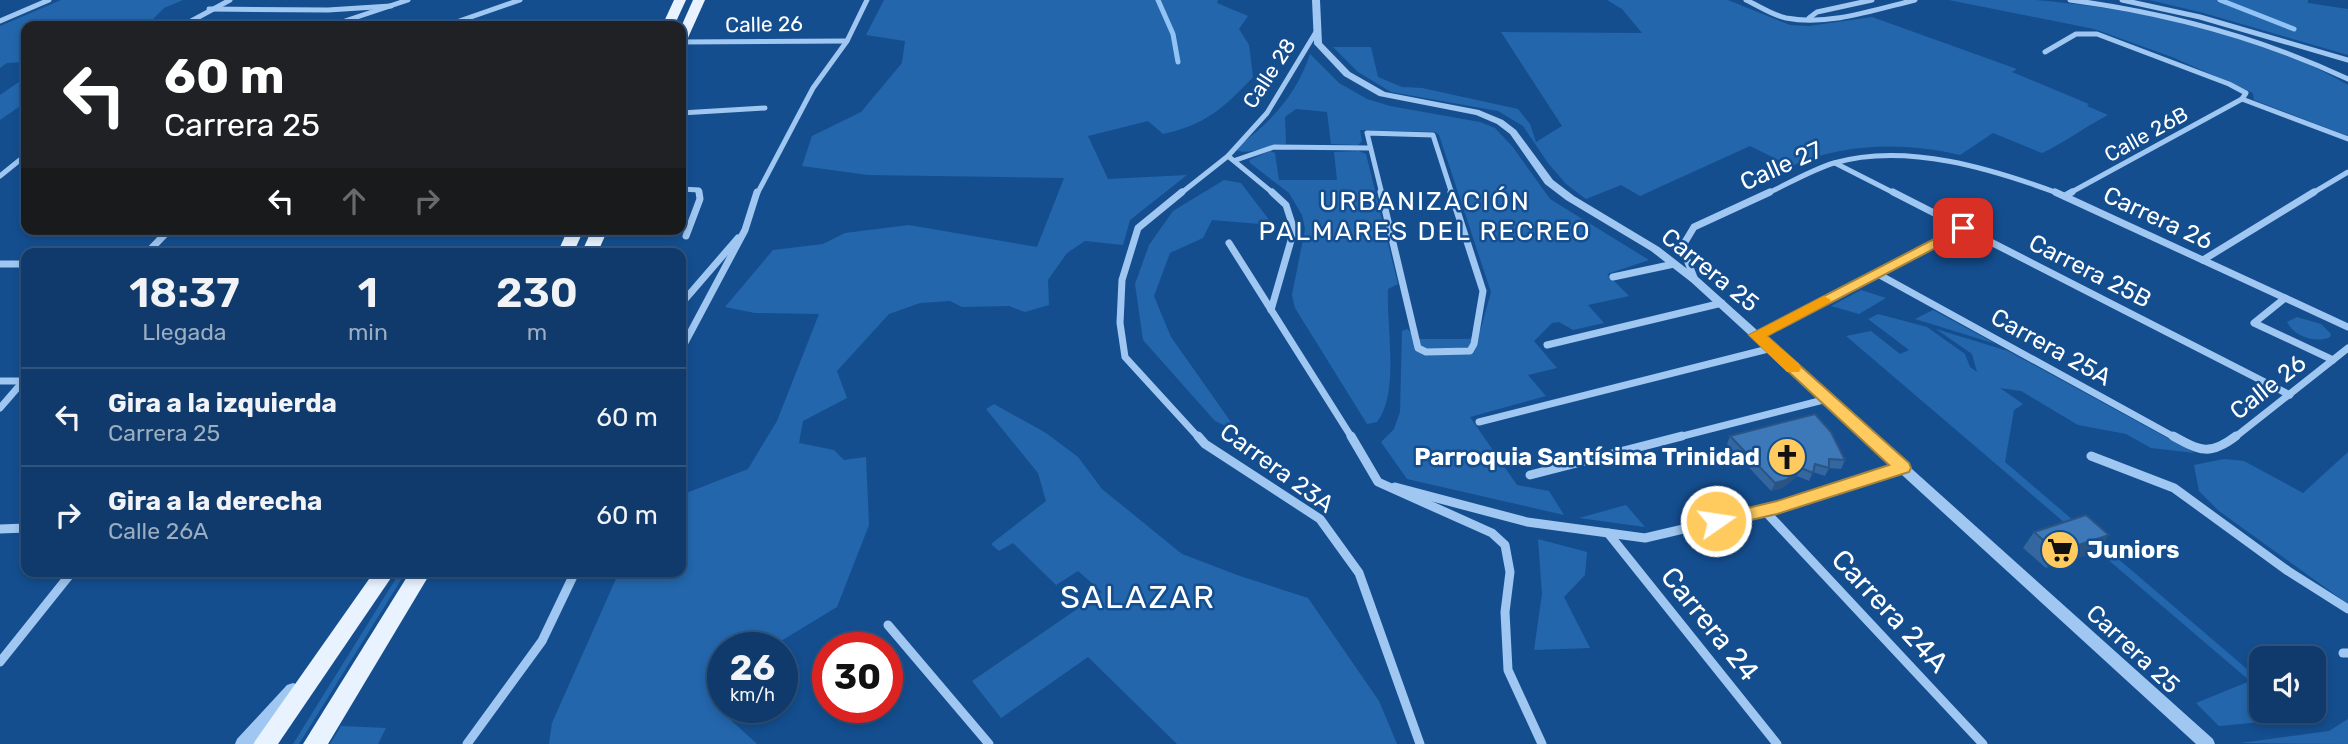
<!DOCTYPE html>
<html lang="es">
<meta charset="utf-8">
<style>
:root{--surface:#0f3a6b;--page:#1d4573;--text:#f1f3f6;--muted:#9badc1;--line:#2f547e}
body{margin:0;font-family:Rubik,sans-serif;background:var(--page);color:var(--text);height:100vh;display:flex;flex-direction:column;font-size:26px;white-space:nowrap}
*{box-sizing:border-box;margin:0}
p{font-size:23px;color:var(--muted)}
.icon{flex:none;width:38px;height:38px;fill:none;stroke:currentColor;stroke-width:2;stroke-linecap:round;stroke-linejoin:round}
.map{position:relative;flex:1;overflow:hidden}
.sheet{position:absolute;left:21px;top:248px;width:665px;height:329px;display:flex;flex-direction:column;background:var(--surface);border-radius:14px;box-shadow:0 4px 10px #0003,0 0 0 2px var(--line)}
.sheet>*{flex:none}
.banner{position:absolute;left:21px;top:21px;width:665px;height:214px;border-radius:14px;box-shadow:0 4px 10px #0003,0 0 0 2px var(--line);background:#202124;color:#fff;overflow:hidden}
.buttons{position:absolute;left:2249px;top:646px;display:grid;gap:14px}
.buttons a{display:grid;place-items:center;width:77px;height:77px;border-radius:14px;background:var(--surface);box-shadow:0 4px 10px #0003,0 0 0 2px var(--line);font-size:35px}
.speed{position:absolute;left:707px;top:632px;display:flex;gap:14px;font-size:35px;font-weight:700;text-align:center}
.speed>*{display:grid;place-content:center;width:91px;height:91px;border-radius:50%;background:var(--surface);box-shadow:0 4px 10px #0003,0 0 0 2px var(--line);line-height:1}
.speed small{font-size:18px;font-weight:400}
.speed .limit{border:10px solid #d22;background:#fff;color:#111}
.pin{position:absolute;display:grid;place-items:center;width:60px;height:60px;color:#fff;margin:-30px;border-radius:14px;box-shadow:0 4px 10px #0006}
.me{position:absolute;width:77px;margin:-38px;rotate:77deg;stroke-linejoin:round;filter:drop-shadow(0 0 5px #0008)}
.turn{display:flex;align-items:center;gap:24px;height:147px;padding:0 28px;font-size:32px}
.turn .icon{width:91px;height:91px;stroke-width:2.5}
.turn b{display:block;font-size:49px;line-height:60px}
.lanes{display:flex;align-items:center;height:66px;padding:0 28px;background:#0003;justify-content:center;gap:35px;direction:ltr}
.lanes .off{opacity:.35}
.eta{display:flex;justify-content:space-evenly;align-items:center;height:119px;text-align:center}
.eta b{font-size:42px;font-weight:600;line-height:49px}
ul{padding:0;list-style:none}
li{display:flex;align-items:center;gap:21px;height:98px;padding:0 28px;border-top:2px solid var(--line)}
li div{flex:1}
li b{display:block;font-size:26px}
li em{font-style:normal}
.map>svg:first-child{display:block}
</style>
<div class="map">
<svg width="2348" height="744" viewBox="0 0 2348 744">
<rect width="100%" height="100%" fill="#144e8f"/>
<g fill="#2366ac">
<polygon points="61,0 183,0 164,8 146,26 26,26 26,62 7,63 0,68 0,26"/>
<path d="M 884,0 L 1218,0 L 1217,3 L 1248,16 L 1239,29 L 1249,45 L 1253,77 C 1224,108 1205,125 1163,134 L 1148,121 L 1088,136 L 1108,179 L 1187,175 L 1130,220 L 1123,245 L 1085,241 L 1067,253 L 1048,280 L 1049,305 L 1025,312 L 1009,306 L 962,307 L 950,301 L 920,303 L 889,314 L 837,371 L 847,398 L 803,421 L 799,443 L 834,450 L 844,460 L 866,457 L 869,525 L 837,607 L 771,647 L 759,639 L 754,647 L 723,648 L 724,707 L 722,712 L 757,744 L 549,744 L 552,723 L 619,572 L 681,572 L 681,495 L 748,469 L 777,421 L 819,314 L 755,313 L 725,307 L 773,250 L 823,244 L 845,233 L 909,225 L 1037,247 L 1064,178 L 868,175 L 802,166 L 812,136 L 861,112 L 902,63 L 905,41 L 866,35 Z"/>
<path d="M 1607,0 L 1728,0 L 1790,25 L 1809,26 L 1872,17 L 2017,69 L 2012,72 L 2089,104 L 2087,106 L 2108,115 C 2084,127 2066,142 2042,153 L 1993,133 L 1960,155 C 1903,142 1845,143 1791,166 L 1750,146 L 1640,196 L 1621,185 L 1586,199 L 1566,184 L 1548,163 L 1523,126 L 1498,111 L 1391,92 L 1358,72 L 1333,47 L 1371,47 L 1378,77 L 1402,87 L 1422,88 L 1518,109 L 1530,124 L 1536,142 L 1562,126 L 1501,32 L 1642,33 L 1622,9 Z"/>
<path d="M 1949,0 C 1978,0 2007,0 2035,0 C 2135,8 2261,34 2348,85 L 2348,136 L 2254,100 L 2253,93 L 2172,57 L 2094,29 Z"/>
<polygon points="2149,0 2308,0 2308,3 2348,9 2348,55 2200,12"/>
<path d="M 1310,54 L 1339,83 L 1367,99 L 1390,106 L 1480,122 L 1495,128 L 1512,146 L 1550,199 L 1649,260 L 1607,274 L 1629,296 L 1588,305 L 1604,323 L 1573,330 L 1559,322 L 1552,323 L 1534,341 L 1557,368 L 1528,375 L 1546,396 L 1470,417 L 1517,485 L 1549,491 L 1564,515 L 1407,479 L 1381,442 L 1394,429 L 1400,412 L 1402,331 L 1407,329 L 1419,339 L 1470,339 L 1481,328 L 1491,292 L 1439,135 L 1435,132 L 1360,130 L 1362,141 L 1358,145 L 1331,144 L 1327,112 L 1296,109 L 1285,117 L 1286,144 C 1270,144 1250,156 1236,150 L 1236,147 C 1270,124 1297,94 1310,54 Z"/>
<polygon points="26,77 26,102 0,120 0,95"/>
<path d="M 1270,151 L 1275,153 L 1279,180 L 1337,180 L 1334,152 L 1359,151 L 1366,154 L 1398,284 L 1388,289 C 1386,325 1400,393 1377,422 L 1367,424 L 1295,308 L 1292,295 L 1305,229 L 1302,215 L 1289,193 L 1250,163 L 1249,160 Z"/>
<polygon points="1224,180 1241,183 1273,225 1212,220 1203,238 1170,253 1154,296 1171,337 1238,432 1215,421 1143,340 1135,284 1149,245 1173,211"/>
<polygon points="1861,290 1886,298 1859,314 1831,306"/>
<polygon points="1933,310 1996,344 1915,319"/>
<polygon points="1878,314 1927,327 1965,354 1970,367 1977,372 1972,354 1936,329 2008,351 2195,453 2151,448 2126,434 2078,425 2021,391 2000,388 2023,404 2014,410 2005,462 2261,681 2261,710 2296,711 2305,718 2219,726 2196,703 2250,681 1846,336 1871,331 1900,354 1909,350 1868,319"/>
<path d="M 2297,317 L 2321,324 L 2331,334 L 2330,337 C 2315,344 2294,336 2287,322 Z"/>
<polygon points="994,404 1046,433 1078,457 1102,489 1182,554 1240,576 1308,598 1379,701 1397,744 1177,744 1088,657 1001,718 972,681 1102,592 1078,571 1056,585 1013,543 999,551 991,544 1046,501 1038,473 986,409"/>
<polygon points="2348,452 2348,604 2219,511 2199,491 2194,465 2224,459 2244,461 2303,493"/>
<polygon points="1626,505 1645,527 1579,518"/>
<polygon points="1538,539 1587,552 1585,575 1564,597 1590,648 1534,650 1542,594"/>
<polygon points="400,572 406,572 299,744 293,744"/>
<polygon points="2348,719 2348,744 2240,743 2329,731"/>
<polygon points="341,726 386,728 378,744 330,744"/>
</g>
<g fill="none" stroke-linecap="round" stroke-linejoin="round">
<g stroke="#91c3f4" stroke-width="5">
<polyline points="1158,0 1173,34 1178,62"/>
<polyline points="2220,0 2294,29"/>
</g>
<g stroke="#9fc7f1" stroke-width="5">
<path d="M 1746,0 C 1759,6 1772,15 1786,18 C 1828,26 1874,10 1915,0"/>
<path d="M 2070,0 C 2168,13 2259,37 2348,79"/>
<polyline points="2122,0 2200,17 2348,60"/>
<polyline points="209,9 328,10 391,6"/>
<polyline points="1809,18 1817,12 1872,0"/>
<polyline points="0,21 49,0"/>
<polyline points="182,26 230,0"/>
<polyline points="330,26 408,0"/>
<polyline points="445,26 520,0"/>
<polyline points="681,42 847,41"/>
<polyline points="2045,52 2076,34 2097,34 2229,84 2246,93 2242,99"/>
<polyline points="2242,99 2348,139"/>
<polyline points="681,113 765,108"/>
<polyline points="1228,156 1274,194"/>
<polyline points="1236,160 1274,147 1370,148"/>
<polyline points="1835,163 1896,194"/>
<polyline points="0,176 26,155"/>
<polyline points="681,189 699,190 699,194"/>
<polyline points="757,194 813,88 847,41 867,0"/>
<polyline points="1180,194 1228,156 1267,113 1316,32"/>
<polyline points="1382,194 1367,133 1433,135 1452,194"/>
<path d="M 1766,194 C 1788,184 1811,170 1834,163 C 1906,142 1993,169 2060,194"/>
<polyline points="2068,194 2242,99"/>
<polyline points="2311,194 2348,172"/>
</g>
<g stroke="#9fc7f1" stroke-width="7">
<polyline points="1182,192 1138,228 1122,280 1120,323 1125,357 1199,438"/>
<polyline points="1381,192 1418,348 1426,352 1470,351 1474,344 1483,291 1451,192"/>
<polyline points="1893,192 2290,395"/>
<polyline points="2055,192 2348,327"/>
<polyline points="2065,196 2072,192"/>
<polyline points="686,236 700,199 699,192"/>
<polyline points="1229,243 1352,438"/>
<polyline points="146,254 170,229"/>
<polyline points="2203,260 2314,192"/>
<polyline points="0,264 26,264"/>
<polyline points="1876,273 2176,438"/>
<polyline points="1613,277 1674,264"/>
<polyline points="1695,280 1682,247 1694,227 1770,192"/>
<polyline points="2285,298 2254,323 2333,360"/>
<polyline points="681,304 738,238"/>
<polyline points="1271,310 1294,230 1286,205 1272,192"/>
<polyline points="1757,335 1963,228"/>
<polyline points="1547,345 1722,303"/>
<polyline points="681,350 745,230 757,192"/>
<polyline points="0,381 26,381"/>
<polyline points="0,408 26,378"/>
<polyline points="1479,422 1772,348"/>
<polyline points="1675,438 1827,399"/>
<polyline points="2234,438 2348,348"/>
</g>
<g stroke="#9fc7f1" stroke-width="9">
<polyline points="1198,436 1205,444 1320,519 1359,573 1420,744"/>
<polyline points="1351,436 1378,482 1492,533 1505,545 1510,572 1505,612 1508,670 1542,744"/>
<path d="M 2173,436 C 2200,451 2210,456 2236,436"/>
<polyline points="2091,456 2174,488 2288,571 2348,609"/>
<polyline points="1530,475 1682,436"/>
<polyline points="1395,487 1527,522 1645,538 1777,507 1903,468"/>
<polyline points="1764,510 1983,744"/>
<polyline points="0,529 26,528"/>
<polyline points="1608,533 1777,744"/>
<polyline points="888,625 989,744"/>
<polyline points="2343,653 2348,653"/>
<polyline points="0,662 72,572"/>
<polyline points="467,744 542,641 575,572"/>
</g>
<g fill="#9fc7f1" fill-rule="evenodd">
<polygon points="1312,0 1320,0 1322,43 1350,72 1385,92 1479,110 1503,120 1516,130 1553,180 1574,196 1659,247 1699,278 2213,739 2215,744 2196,744 1691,282 1651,251 1566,200 1545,184 1510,134 1497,124 1476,115 1379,96 1344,76 1314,44"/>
<polygon points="293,683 299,685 301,690 299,695 253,744 235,744 237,739 287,685"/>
</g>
<g fill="#e9f2ff" fill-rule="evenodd">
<polygon points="674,0 686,0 674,26 662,26"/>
<polygon points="693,0 705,0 687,40 681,44 681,27"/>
<polygon points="568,229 584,229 573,254 557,254"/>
<polygon points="592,229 608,229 597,254 581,254"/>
<polygon points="374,572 395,572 278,744 253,744"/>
<polygon points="410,572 431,572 328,744 303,744"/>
</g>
</g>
<g fill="#34679f">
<polygon points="1730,436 1845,460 1841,469 1829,468 1825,476 1813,472 1809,481 1797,476 1782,488 1771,491 1727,444"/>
<polygon points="2034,532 2098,551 2046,568 2023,548"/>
</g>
<g fill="#2b5482">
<polygon points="1801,468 1797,476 1782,488 1771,491 1775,483"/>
<polygon points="2109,535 2098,551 2046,568 2057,552"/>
</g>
<g fill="#3d78b9" stroke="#2b5482" stroke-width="2">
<polygon points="1815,414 1831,432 1845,460 1829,459 1829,468 1815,464 1813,473 1801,468 1786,480 1775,483 1730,436"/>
<polygon points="2086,515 2109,535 2057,552 2034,532"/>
</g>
<polygon fill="#ffcb5f" stroke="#a6843e" stroke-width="2" points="1963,224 1970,228 1968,231 1767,336 1909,463 1911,468 1909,472 1777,514 1716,528 1710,526 1707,521 1710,517 1777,501 1889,465 1749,335"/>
<polygon fill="#f59e0b" points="1824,296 1831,300 1829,303 1767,336 1799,364 1801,368 1799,372 1787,372 1749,335"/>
<defs>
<symbol id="church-disc" viewBox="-11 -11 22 22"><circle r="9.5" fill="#ffcb5f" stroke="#144e8f"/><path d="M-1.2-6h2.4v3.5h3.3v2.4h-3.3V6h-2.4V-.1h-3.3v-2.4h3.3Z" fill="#111"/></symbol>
<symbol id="supermarket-disc" viewBox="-11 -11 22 22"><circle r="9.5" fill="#ffcb5f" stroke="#144e8f"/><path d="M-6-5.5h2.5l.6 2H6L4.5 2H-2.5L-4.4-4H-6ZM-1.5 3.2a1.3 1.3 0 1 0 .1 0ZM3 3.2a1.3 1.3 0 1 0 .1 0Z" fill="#111"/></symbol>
</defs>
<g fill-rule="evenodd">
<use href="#church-disc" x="1765" y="435" width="44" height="44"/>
<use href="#supermarket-disc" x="2038" y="528" width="44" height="44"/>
</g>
<g text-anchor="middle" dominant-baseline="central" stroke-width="5" stroke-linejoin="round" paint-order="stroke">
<g font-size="21" fill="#fff" stroke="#144e8f">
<text transform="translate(764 24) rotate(-1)">Calle 26</text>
<text transform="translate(1269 73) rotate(-57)">Calle 28</text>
<text transform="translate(2146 134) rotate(-29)">Calle 26B</text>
</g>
<g font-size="24" fill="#fff" stroke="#144e8f">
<text transform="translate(1781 166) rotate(-24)">Calle 27</text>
<text transform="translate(2158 218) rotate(25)">Carrera 26</text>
<text transform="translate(1710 270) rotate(39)">Carrera 25</text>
<text transform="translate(2090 271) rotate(27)">Carrera 25B</text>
<text transform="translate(2051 347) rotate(29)">Carrera 25A</text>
<text transform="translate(2268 387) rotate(-38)">Calle 26</text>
<text transform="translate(1277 468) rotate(36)">Carrera 23A</text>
<text transform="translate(2133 649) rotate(43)">Carrera 25</text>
</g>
<g font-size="24" font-weight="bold" fill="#fff" stroke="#144e8f" text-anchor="end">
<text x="1760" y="457">Parroquia Santísima Trinidad</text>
<text x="2087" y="550" text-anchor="start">Juniors</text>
</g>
<g font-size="26" letter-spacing="2" fill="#fff" stroke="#144e8f">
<text x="1425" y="201">URBANIZACIÓN<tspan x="1425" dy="30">PALMARES DEL RECREO</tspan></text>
</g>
<g font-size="28" fill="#fff" stroke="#144e8f">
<text transform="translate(1890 611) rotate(47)">Carrera 24A</text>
<text transform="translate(1710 624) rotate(51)">Carrera 24</text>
</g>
<g font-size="32" letter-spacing="2" fill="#fff" stroke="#144e8f">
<text x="1138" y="597">SALAZAR</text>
</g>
</g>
</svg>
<div class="buttons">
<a><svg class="icon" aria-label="sound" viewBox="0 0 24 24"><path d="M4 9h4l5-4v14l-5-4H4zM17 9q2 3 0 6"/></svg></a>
</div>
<div class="speed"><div>26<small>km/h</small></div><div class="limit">30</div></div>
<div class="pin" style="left:1963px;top:228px;background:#d93025"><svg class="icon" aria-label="arrive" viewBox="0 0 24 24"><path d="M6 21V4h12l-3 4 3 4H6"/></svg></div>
<svg class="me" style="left:1716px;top:521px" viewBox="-20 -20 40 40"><circle r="17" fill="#ffcb5f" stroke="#fff" stroke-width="3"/><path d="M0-11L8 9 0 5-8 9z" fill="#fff"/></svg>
<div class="banner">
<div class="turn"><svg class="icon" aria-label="left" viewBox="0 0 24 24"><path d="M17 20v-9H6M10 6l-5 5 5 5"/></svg><div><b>60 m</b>Carrera 25</div></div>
<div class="lanes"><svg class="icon" aria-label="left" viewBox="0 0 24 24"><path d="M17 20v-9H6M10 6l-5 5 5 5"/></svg><svg class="icon off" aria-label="ahead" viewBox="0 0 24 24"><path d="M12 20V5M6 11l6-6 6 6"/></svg><svg class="icon off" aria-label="right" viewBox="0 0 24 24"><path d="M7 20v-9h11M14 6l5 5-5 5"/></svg></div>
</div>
<section class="sheet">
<div class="eta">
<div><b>18:37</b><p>Llegada</p></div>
<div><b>1</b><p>min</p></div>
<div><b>230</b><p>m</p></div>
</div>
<ul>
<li><svg class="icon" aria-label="left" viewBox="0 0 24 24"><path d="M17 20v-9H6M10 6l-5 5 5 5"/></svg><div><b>Gira a la izquierda</b><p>Carrera 25</p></div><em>60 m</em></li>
<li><svg class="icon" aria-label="right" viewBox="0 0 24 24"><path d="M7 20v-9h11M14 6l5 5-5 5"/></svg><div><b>Gira a la derecha</b><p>Calle 26A</p></div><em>60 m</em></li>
</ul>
</section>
</div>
